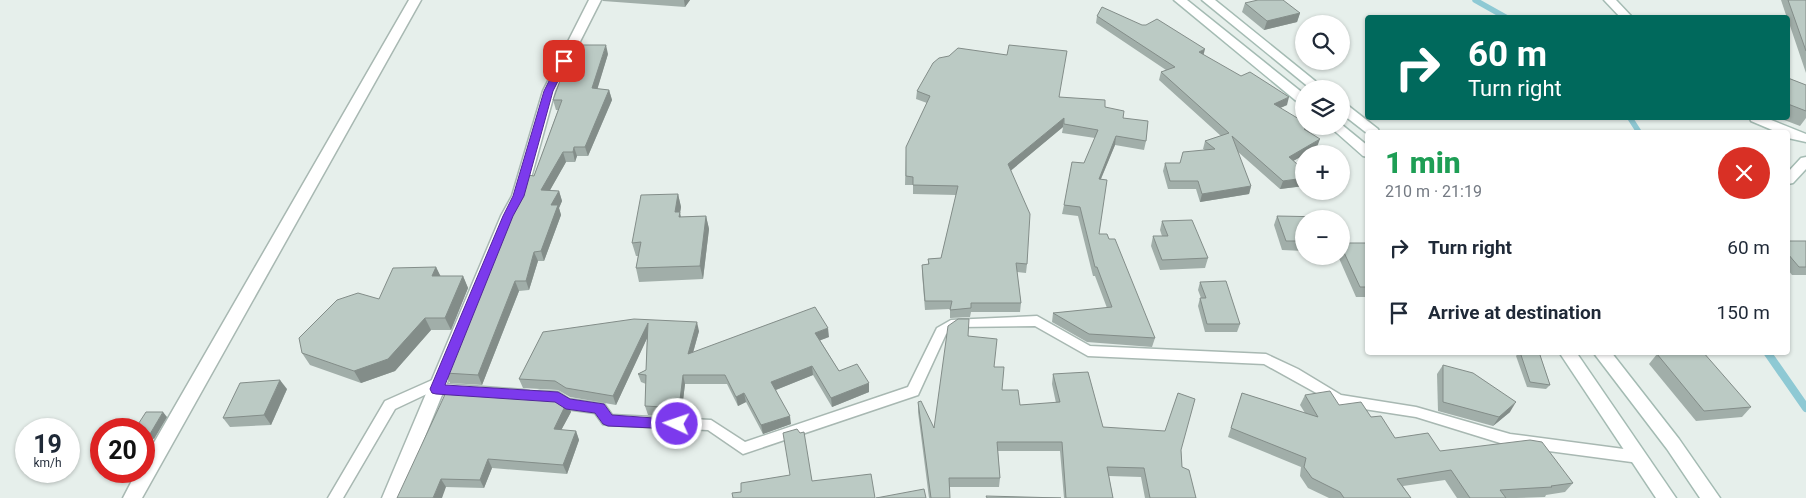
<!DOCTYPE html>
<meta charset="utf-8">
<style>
:root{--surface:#fff;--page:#f6f6f7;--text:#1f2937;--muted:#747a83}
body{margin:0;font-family:Roboto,sans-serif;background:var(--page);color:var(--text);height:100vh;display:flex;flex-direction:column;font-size:19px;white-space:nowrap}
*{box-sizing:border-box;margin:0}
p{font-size:16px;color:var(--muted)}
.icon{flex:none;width:28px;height:28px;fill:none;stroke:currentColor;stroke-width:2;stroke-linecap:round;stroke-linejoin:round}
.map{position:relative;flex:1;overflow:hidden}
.side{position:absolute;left:1365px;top:130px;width:425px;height:225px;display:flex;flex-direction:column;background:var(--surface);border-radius:5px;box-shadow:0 1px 4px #0004}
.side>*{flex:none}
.banner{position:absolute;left:1365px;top:15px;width:425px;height:105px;border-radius:5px;box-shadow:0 1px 4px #0004;background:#00695c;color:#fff;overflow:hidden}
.fabs{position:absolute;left:1295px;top:15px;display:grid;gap:10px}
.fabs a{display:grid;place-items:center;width:55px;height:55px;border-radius:50%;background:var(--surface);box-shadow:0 1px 4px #0004;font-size:25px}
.speed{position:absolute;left:15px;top:418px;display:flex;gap:10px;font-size:25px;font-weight:700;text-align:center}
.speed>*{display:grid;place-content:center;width:65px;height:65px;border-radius:50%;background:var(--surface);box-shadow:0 1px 4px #0004;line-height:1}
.speed small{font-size:12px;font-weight:400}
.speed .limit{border:8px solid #d22;background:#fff;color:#111}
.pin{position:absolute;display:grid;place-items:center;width:42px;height:42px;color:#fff;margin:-21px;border-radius:10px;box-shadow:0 2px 8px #0006}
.me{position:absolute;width:55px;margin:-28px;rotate:273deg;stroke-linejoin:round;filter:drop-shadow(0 0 4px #0008)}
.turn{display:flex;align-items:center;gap:18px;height:105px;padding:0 20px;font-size:22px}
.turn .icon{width:65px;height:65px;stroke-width:2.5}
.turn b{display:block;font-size:35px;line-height:42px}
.round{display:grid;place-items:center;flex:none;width:52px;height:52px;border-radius:26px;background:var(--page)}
.overview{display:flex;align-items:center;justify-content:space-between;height:85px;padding:0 20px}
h1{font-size:30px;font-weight:800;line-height:38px;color:#1e9e55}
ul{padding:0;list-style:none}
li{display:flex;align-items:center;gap:15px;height:65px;padding:0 20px}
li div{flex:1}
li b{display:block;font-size:19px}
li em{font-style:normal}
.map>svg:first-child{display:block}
</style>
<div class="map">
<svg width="1806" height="498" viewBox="0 0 1806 498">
<rect width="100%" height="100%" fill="#e6efeb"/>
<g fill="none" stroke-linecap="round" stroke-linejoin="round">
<g stroke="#8ec9d4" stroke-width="5.5">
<polyline points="1475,0 1507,18"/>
<polyline points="1630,118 1639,132"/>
</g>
<polyline stroke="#8ec9d4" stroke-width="8" points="1767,352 1806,408"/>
<defs>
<g id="lane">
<polygon points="1037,316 1090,346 1266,354 1298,369 1341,395 1416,407 1510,434 1639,451 1644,453 1646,457 1644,461 1639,463 1510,446 1416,417 1338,405 1264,364 1088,356 1035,326 957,327 946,334 918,395 743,454 708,430 608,425 603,424 595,413 566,409 555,402 535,400 534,396 535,392 540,391 558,392 569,399 604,404 612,415 711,420 745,442 908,387 937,328 951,320"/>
<polygon points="439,377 444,378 445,382 444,384 524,390 529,391 530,395 529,399 524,400 436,394 431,392 395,409 343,498 328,498 385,401"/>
</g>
<g id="street">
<polygon points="409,0 421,0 142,498 123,498 137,471 144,471 144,460"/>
<polygon points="589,0 601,0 555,91 526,196 515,216 400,498 382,498 501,216 512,196 543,91"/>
</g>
<g id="secondary">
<polygon points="1174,0 1187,0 1304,94 1304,105 1300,104"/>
<polygon points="1202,0 1215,0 1325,89 1311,89"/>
<polygon points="1604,0 1616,0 1633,18 1621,18"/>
<polygon points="1341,103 1346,104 1378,129 1379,132 1368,132 1368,134 1341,113"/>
<polygon points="1750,118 1766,118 1806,134 1806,142 1788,138 1788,132 1777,132 1751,121"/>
<polygon points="1341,124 1368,146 1368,157 1363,156 1329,126 1341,126"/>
<polygon points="1806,157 1806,169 1793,183 1788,184 1788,172 1801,158"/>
<polygon points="1559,352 1576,352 1676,498 1656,498"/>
<polygon points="1593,352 1611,352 1679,439 1720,498 1700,498 1667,449"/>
</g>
</defs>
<use href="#lane" stroke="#a8b8b2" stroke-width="3"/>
<use href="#street" stroke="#a8b8b2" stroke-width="3"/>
<use href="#secondary" stroke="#a4bbb3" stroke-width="3"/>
<use href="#lane" fill="#fff" fill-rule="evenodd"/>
<use href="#street" fill="#fff" fill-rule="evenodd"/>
<use href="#secondary" fill="#fff" fill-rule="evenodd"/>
</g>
<g fill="#a1aea9">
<polygon points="602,0 690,0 685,7 603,1"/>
<polygon points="1781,0 1806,0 1806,73 1788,20 1788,18 1787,18"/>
<polygon points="1245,3 1300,13 1297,22 1264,30 1242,12"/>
<polygon points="1097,16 1203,55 1287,105 1280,108 1304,126 1310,126 1308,132 1317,147 1293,161 1304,170 1304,186 1280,189 1237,151 1251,186 1249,194 1200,202 1196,189 1168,189 1163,171 1165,163 1180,163 1205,150 1203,149 1205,141 1221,136 1159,80 1161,72 1166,70 1096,23"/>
<polygon points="608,54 597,89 609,90 612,100 588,156 577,156 575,162 566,162 550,190 559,191 562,201 559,208 561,215 544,261 538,261 529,290 519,291 482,385 450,383 445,373 534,176 558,110 556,110 553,100"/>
<polygon points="1788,78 1806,85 1806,118 1800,126 1779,118 1788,118"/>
<polygon points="917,91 1060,97 1105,107 1123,118 1146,141 1144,150 1115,145 1101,179 1099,234 1109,239 1155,338 1152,347 1087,342 1052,322 1053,313 1107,308 1095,276 1093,276 1078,216 1062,214 1064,205 1084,163 1095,138 1062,133 1063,127 1011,170 1027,264 1026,273 1017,272 1021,303 1020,312 971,312 970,317 950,318 950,309 925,310 922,273 922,265 928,264 928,259 941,258 956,195 913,194 913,185 905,185 906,147 927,103 916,99"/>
<polygon points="678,194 681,207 680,213 681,217 706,216 709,229 703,279 639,282 636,268 638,256 636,256 632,243"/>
<polygon points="1277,216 1304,219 1304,251 1282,250 1274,225"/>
<polygon points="1162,221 1208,258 1205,268 1160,270 1151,246 1153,236 1162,236 1160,230"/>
<polygon points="1788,241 1806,241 1806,275 1792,275 1788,270"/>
<polygon points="1341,243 1368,243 1368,297 1356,297 1338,256 1341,256"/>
<polygon points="436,267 440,276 463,276 468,288 451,330 431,330 395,371 361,383 310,365 302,353 379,299"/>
<polygon points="1200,282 1240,324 1237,332 1205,332 1198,306 1200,298 1201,298 1198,290"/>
<polygon points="699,331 693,353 829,337 820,340 839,371 869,392 832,407 813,375 776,390 791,424 763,434 746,402 738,406 727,384 685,384 681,417 648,415 645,406 646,384 641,382 638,374 646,370 647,338 616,405 570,397 558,390 523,388 519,379 543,332"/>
<polygon points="968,336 994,367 1002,390 1020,405 1056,403 1052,384 1053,374 1103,427 1181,450 1182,467 1196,498 1145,498 1141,477 1109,476 1113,498 1064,498 1060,451 998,451 1000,478 999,487 950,487 950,498 929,498 918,412 918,402 934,428"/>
<polygon points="1519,352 1539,352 1550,385 1546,389 1527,387 1516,356"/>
<polygon points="1657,354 1751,407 1742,417 1696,421 1649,364"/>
<polygon points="1443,365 1510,412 1493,426 1438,411 1437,374"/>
<polygon points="287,389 271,425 230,427 223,418"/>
<polygon points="473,390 475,395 567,402 571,412 561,430 576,431 579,440 567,474 492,468 484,488 446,487 397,498"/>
<polygon points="1242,393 1305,413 1300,405 1305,395 1339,405 1371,417 1395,438 1440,451 1573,483 1565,492 1546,495 1545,497 1516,498 1457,498 1445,480 1403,486 1411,498 1329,498 1308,488 1300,476 1301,467 1228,437"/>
<polygon points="167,417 154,439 144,439 144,429"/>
</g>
<g fill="#838d89">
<polygon points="684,0 690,0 685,7"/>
<polygon points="1300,13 1297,22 1264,30 1267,21"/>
<polygon points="606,45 608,54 595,97 592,88"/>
<polygon points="1205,49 1203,57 1199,52"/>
<polygon points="609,90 612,100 588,156 585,147"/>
<polygon points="1289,97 1287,105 1271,112 1274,104"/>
<polygon points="1064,118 1063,127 1008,173 1008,164"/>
<polygon points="1309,126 1310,126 1308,133 1304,129"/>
<polygon points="1116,136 1115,145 1097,188 1099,179"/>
<polygon points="1320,139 1317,147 1305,154 1304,154 1304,155 1286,165 1289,157"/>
<polygon points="574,147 577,156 575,162 573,152"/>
<polygon points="563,152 566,162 545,199 541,190"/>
<polygon points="1304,178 1304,186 1280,189 1283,181"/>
<polygon points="1251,186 1249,194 1200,202 1202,194"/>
<polygon points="559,191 562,201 559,208 561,215 544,261 541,251 551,205"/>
<polygon points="678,194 681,207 680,213 682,225 675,212"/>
<polygon points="706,216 709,229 703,279 700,266"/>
<polygon points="534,252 538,261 529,290 526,281"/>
<polygon points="436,267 442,279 432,276"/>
<polygon points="463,276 468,288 451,330 445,318"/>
<polygon points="515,281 519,291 482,385 478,375"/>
<polygon points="425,318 431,330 395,371 361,383 354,371"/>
<polygon points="697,322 699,331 690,363 688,354"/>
<polygon points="648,323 650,332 616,405 613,396"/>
<polygon points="828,328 829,337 816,342 815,333"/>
<polygon points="812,366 813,375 773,391 771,382"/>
<polygon points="683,375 685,384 681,417 679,408"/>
<polygon points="280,380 287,389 271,425 264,415"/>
<polygon points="869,383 869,392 832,407 831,398"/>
<polygon points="473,390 477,399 470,395"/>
<polygon points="744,393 746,402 738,406 736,397"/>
<polygon points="567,402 571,412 557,438 554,429"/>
<polygon points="1516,402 1510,412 1493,426 1499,417"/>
<polygon points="163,412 167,417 154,439 150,434"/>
<polygon points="790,416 791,424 763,434 761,425"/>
<polygon points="576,431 579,440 567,474 563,465"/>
<polygon points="488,459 492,468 484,488 480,480"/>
<polygon points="441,479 446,487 442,498 433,498"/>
</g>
<g fill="#bbcac4" stroke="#838d89">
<polygon points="1258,0 1283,0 1300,13 1267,21 1245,3"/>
<polygon points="1788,0 1806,0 1806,51"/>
<polygon points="1102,7 1142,25 1146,25 1157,19 1205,49 1199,52 1241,76 1250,72 1289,97 1274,104 1304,122 1304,126 1309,126 1304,129 1320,139 1289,157 1304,170 1304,178 1283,181 1232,136 1251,186 1202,194 1198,181 1170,181 1165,163 1180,163 1183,152 1215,149 1205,141 1229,133 1161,72 1175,67 1097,16"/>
<polygon points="573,45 606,45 592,88 609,90 585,147 574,147 573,152 563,152 541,190 559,191 551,205 558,205 541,251 534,252 526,281 515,281 478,375 445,373 513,207 524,187 528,175 534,176 562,100 553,100"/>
<polygon points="1009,45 1067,51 1059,97 1105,100 1105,107 1124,111 1123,118 1148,121 1146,141 1116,136 1099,179 1107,180 1099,234 1107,234 1109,239 1115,239 1155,338 1089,334 1053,313 1112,307 1097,267 1095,267 1080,207 1064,205 1072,162 1084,163 1098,130 1064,124 1064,118 1008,164 1030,214 1027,264 1016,263 1021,303 971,303 971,308 950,310 952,301 925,301 922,265 929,264 928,259 941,258 958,186 913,185 913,177 906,176 906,147 930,96 917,91 933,63 939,58 949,56 958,48 1007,55"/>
<polygon points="1788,78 1806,85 1806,111 1788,104"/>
<polygon points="678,194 675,212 680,212 679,217 706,216 700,266 636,268 641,242 632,243 641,195"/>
<polygon points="1277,216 1327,217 1328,219 1304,219 1304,241 1286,241"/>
<polygon points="1192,220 1208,258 1162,260 1153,236 1168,236 1162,221"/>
<polygon points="1788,241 1806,241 1806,267 1799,267 1788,254"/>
<polygon points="1341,243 1368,243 1368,287 1360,287 1341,246"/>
<polygon points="436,267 432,276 463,276 445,318 425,318 388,359 354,371 302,353 299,338 337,300 358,293 379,299 393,268"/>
<polygon points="1226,281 1240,324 1207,324 1200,298 1206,298 1200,282"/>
<polygon points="815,307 828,328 815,333 839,371 857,364 869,383 831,398 812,366 771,382 790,416 761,425 744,393 736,397 725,375 683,375 679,408 645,406 646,375 638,374 646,370 648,323 613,396 566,388 555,381 519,379 543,332 634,319 697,322 688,354"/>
<polygon points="958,319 969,319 968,336 997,339 994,367 1004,367 1002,390 1018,390 1020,405 1060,402 1053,374 1088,372 1103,427 1165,431 1178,393 1195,399 1181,450 1182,467 1189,470 1196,498 1150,498 1144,468 1107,467 1113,498 1066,498 1062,442 997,442 1000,478 949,478 950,498 931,498 918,402 921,401 934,428 948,326"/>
<polygon points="1520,352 1539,352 1550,385 1530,382"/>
<polygon points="1678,352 1703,352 1751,407 1704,411 1657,354"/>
<polygon points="1443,365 1473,373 1516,402 1499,417 1443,402"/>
<polygon points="280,380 264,415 223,418 240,383"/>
<polygon points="448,388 473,390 470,395 510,396 512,392 551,395 562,401 567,402 554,429 576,431 563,465 488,459 480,480 441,479 433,498 397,498"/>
<polygon points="1330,391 1339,405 1361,402 1371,417 1381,416 1395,438 1428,433 1440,451 1530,440 1542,442 1573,483 1551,486 1552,487 1500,490 1506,498 1470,498 1451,470 1397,479 1411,498 1344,498 1340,492 1312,478 1304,467 1306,458 1231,428 1242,393 1318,417 1305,395"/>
<polygon points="146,412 163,412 150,434 144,434 144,429 135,429"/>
<polygon points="797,429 800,433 804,432 812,481 871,474 875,498 733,498 732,493 741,492 741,483 790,475 783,433"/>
<polygon points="924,489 926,498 876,498"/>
<polygon points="986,496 1061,498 987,498"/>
</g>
<polygon fill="#7c3aed" stroke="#51269a" points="564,58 568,61 553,91 524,196 513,216 445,385 558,392 570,399 604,404 612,415 682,420 684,424 682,428 677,429 608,426 603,424 595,413 566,409 555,402 436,394 432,393 430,389 503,216 513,196 544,91 559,61"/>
</svg>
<div class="fabs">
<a><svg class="icon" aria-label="search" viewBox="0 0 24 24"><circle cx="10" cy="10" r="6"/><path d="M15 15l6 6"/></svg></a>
<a><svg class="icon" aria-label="layers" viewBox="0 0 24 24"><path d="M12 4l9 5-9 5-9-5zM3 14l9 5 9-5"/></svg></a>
<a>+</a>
<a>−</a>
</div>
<div class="speed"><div>19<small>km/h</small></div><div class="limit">20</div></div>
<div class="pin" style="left:564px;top:61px;background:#d93025"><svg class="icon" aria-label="arrive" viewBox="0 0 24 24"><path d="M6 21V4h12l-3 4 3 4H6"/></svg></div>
<svg class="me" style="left:677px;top:424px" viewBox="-20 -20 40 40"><circle r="17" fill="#7c3aed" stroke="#fff" stroke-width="3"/><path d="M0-11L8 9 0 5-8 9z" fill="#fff"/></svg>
<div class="banner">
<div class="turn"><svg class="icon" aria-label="right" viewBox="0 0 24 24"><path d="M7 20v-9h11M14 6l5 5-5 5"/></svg><div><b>60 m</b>Turn right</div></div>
</div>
<section class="side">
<div class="overview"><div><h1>1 min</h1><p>210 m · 21:19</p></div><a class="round" style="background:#d93025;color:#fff"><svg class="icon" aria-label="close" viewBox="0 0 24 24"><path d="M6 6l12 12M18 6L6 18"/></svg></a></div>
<ul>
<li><svg class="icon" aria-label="right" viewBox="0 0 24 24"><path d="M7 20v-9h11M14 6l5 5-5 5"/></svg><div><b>Turn right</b></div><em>60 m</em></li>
<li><svg class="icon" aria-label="arrive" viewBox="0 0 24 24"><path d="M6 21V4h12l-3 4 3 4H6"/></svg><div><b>Arrive at destination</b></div><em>150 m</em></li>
</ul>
</section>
</div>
